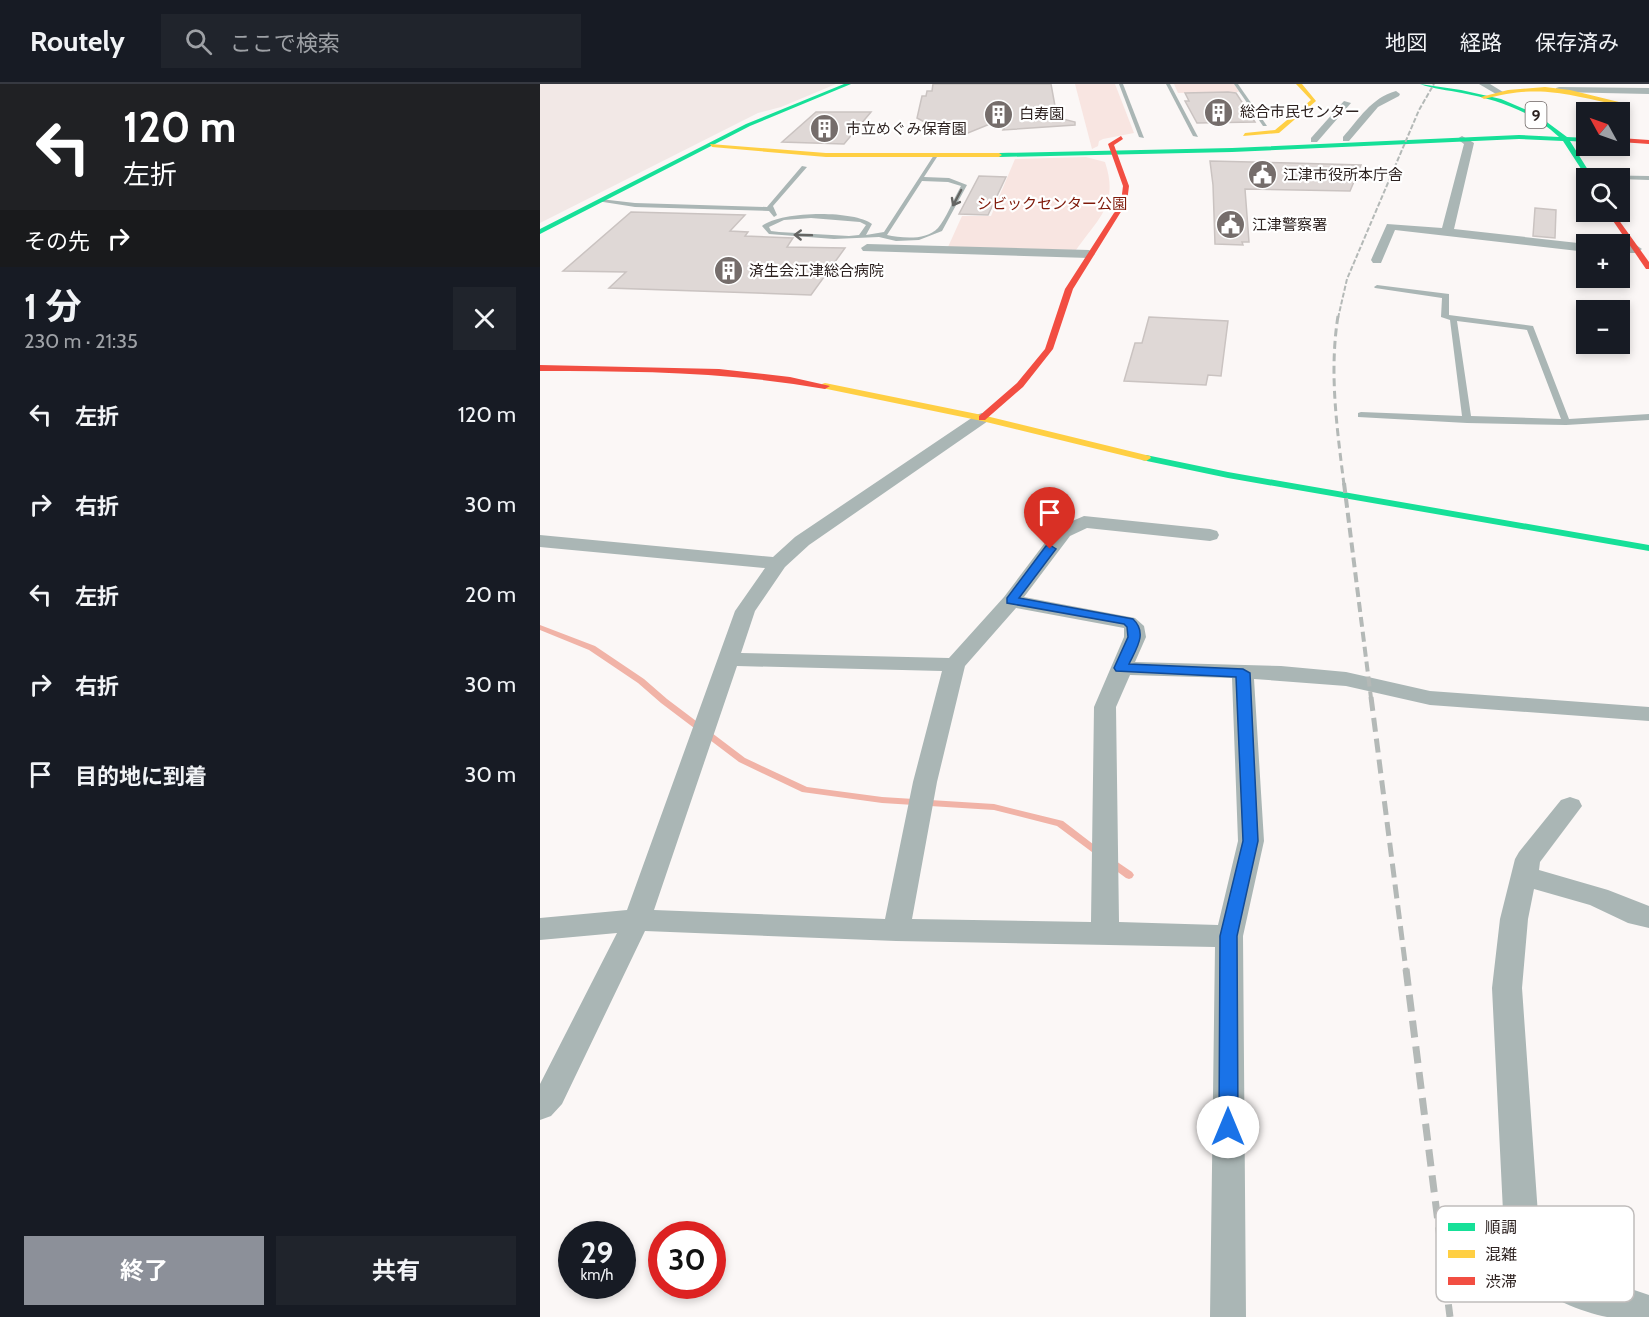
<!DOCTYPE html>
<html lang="ja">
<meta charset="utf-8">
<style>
:root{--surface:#171b24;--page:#20242c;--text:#f1f3f6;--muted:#9ea1a6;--line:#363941;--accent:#8c9099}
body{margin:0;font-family:Cabin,"Noto Sans JP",sans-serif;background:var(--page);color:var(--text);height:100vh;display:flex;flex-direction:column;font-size:22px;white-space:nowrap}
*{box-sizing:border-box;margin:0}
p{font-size:20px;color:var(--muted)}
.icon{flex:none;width:33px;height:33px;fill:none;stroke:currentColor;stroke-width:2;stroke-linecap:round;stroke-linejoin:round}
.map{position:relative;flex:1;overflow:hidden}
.panel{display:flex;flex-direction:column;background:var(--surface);width:540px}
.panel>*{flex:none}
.banner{background:#202124;color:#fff;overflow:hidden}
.needle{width:39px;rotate:310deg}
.controls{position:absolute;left:1036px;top:18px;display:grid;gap:12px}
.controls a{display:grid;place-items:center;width:54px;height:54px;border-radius:0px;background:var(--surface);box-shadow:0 3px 9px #0003;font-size:30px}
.speed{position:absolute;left:18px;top:1137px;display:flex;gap:12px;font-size:30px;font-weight:700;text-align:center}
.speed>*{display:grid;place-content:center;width:78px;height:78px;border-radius:50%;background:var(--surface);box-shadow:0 3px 9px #0003;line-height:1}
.speed small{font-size:15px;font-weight:400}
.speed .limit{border:9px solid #d22;background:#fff;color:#111}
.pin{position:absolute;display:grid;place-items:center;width:51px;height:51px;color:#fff;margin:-62px -26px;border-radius:50% 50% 50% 0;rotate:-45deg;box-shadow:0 0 6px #0007}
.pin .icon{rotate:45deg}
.me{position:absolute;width:66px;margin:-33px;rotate:0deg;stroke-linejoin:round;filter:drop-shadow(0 0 4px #0008)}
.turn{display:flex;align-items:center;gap:21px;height:126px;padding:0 24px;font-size:27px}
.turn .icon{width:78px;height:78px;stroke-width:2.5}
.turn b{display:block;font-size:42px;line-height:51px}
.then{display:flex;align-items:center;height:57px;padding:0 24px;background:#0003;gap:12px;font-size:22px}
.round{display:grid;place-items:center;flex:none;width:63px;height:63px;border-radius:0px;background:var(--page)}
.summary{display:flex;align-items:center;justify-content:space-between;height:102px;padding:0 24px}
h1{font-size:36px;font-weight:700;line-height:45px}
.action{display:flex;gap:12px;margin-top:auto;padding:12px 24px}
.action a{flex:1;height:69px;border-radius:0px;background:var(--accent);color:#fff;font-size:24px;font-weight:700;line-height:69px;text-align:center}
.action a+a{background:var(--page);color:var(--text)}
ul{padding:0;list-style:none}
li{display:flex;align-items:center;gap:18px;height:90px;padding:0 24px}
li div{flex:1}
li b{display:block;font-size:22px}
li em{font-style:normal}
header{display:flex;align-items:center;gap:36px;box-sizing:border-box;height:84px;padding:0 30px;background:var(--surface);border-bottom:2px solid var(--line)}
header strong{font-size:28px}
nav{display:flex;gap:33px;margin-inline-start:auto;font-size:21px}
.search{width:420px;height:54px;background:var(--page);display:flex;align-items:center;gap:15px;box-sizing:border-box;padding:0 21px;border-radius:0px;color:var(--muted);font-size:22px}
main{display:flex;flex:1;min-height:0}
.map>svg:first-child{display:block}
</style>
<header>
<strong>Routely</strong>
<div class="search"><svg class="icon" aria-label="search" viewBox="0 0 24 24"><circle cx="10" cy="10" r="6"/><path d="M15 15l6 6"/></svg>ここで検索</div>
<nav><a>地図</a><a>経路</a><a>保存済み</a></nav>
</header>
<main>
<section class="panel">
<div class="banner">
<div class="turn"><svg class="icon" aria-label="left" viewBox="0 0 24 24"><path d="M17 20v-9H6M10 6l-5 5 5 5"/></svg><div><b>120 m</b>左折</div></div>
<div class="then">その先<svg class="icon" aria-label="right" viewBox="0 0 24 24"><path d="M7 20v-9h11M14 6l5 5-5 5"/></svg></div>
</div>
<div class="summary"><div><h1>1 分</h1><p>230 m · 21:35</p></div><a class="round"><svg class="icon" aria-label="close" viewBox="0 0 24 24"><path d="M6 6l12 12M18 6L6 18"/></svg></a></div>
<ul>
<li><svg class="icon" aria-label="left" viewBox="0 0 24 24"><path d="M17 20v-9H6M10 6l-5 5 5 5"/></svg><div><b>左折</b></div><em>120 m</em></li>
<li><svg class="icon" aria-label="right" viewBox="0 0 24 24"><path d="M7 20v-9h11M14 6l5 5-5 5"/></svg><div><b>右折</b></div><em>30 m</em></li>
<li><svg class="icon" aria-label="left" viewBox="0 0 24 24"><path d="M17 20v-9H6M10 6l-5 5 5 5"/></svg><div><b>左折</b></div><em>20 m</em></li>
<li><svg class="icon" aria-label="right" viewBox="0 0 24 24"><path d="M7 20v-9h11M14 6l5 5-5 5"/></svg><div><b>右折</b></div><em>30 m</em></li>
<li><svg class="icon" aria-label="arrive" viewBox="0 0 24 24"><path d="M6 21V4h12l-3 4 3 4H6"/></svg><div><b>目的地に到着</b></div><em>30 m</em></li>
</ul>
<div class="action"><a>終了</a><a>共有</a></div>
</section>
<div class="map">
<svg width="1109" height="1233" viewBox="0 0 1109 1233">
<rect width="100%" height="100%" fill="#fbf7f6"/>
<polygon fill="#f2e8e6" points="0,0 296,0 241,23 218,29 0,139"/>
<g fill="#f8e5e1">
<polygon points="535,0 575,0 594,49 563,55 559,57 558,62 552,65"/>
<polygon points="634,0 694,0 699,8 638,9"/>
<path d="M 546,73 L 565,78 C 579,120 559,134 536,166 L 408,163 L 422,132 L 451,132 L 475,75 Z"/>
</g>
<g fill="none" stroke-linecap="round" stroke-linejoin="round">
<g fill="#f1b3a7" fill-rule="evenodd">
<polygon points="0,541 55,562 104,595 127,615 205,674 267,703 342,713 454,720 523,737 562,767 564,769 562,771 559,773 556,771 517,742 454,726 342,719 262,708 199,678 121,619 98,599 49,566 0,546"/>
<polygon points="570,773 592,788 594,791 592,794 589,795 586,794 567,780 565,777 567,774"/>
</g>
</g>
<g fill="#dfd8d6" stroke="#cac3c1" stroke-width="1.5">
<polygon points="393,0 511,0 515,22 495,28 535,38 535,41 463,46 472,31 423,51 400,46 377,34 382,12 386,12 387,7 392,7"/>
<polygon points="688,8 696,9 715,38 657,39 645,17 649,17 645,9"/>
<polygon points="276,28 331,28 304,60 242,58"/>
<polygon points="670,77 751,79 821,81 810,107 705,105 709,158 702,158 703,161 675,160 673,101"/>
<polygon points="439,92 466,93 448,131 419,130"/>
<polygon points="995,124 1016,126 1015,154 993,152"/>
<polygon points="91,128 205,131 190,147 208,148 205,152 253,154 247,163 305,164 271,211 69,204 86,188 23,187"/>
<polygon points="609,233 688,237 681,292 668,291 666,301 584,297 595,259 602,259"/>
</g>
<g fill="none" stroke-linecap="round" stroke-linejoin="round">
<g fill="#aab6b5" fill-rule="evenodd">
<polygon points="579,0 583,0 604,54 599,53"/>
<polygon points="626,0 630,0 658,53 653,52"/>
<polygon points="694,0 698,0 727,42 723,42"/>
<path d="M 394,71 L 397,73 L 384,93 L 409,94 L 427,101 L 402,147 L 379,156 L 356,157 L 339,153 L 294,155 L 229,150 L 222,142 C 241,127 313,126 332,140 L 326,151 L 344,148 ZM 382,97 L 408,98 L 421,102 C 414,114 406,135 398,144 C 386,157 361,154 347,151 ZM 271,134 L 320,138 L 326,141 L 319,151 L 309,152 L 239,148 L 231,147 L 229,143 L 244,136 Z"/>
<polygon points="262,82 267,83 233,122 237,131 234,133 229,127 95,123 57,117 60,115 95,119 227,123"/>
<polygon points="1048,91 1109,92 1109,96 1046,94"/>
<path d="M 837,201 L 909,210 L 909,231 L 993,242 L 1029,335 L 1109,330 L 1109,336 L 1026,341 L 927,339 L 818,333 L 818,329 L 821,328 L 922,332 L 910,236 L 901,233 L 902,214 L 835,204 L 834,203 ZM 917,237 L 987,246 L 1021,335 L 931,332 Z"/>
</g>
<g fill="#aab6b5" fill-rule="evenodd">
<polygon points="939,0 950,0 963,8 956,10"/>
<polygon points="1019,3 1109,4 1109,10 1016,8 1016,4"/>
<path d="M 856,7 L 860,10 L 859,12 L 838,23 L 809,57 L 803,57 L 803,53 C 819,35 831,14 856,7 Z"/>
<polygon points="804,17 811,19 777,58 771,58 771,54"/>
<polygon points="922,52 934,59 914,145 1047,160 1047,168 855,146 841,179 833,179 831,176 847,140 902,144 924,60 917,55"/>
<polygon points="327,160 549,166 555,170 549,174 323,167 321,164"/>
<polygon points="1080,161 1096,161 1102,165 1096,169 1080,169"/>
<path d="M 442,329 L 450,334 L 448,337 L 269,461 L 245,483 L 215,527 L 201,569 L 409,574 L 464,513 L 516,444 L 544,432 L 670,445 L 677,447 L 679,451 L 677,455 L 670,457 L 547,444 L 530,452 L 484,513 L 595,534 L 604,542 L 606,553 L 595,578 L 741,582 L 806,588 L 890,607 L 1109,623 L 1109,637 L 890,621 L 806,602 L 714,595 L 724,757 L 703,852 L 706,1233 L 670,1233 L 675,863 L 356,857 L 105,847 L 22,1020 L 11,1032 L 0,1036 L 0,1000 L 77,849 L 0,856 L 0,834 L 87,826 L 195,527 L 225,484 L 0,463 L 0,451 L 233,473 L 255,453 L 436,331 ZM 476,524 L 584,544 L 584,553 L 554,623 L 551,838 L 372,835 L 397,698 L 425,582 ZM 197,582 L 402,587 L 373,698 L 345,835 L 114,826 ZM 590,591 L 692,594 L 698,757 L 678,841 L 579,838 L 576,623 Z"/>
<path d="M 1030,713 L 1039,716 L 1042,722 L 1000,778 L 999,786 L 1068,806 L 1109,822 L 1109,844 L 1088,839 L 1050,821 L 994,805 L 988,835 L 982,904 L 1000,1159 L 1029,1184 L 1109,1211 L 1109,1233 C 1096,1233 1080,1233 1067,1233 C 1032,1226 979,1202 965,1168 L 952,904 L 960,835 L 975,775 L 979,768 L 1021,716 Z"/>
</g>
<g fill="#16e098" fill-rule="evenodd">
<polygon points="304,0 311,0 210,42 0,150 0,145 206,40"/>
<path d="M 880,0 L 921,6 L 961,15 L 996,30 L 1027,53 L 1047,54 L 1047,58 L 1030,57 L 1053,94 L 1047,94 L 1023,57 L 979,55 L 692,68 L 459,73 L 456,71 L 459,69 L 692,64 L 979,51 L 1019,53 C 992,27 958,16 922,9 C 908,6 893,5 880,0 Z"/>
<polygon points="606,371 688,388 1109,461 1109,467 688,394 602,376 601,374"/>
</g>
<g fill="#ffcf43" fill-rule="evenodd">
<polygon points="756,0 762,0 776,17 739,49 703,52 705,49 735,46 771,16"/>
<path d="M 1005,3 L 1030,6 L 1087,20 L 1079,21 C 1024,10 1001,0 944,15 L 941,13 L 968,6 Z"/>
<polygon points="170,60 286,69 459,69 462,71 459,73 286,73 172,63"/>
<polygon points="285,299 442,331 610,372 611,374 606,377 442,337 282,304 282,300"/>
</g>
<g fill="#f24e42" fill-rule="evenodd">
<polygon points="581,52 583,55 574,61 589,102 587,118 533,205 513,265 483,303 445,336 439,336 439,332 477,299 505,265 525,205 581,118 583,102 568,60"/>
<polygon points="1080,54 1109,56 1109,60 1080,58"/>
<polygon points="1067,128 1073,128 1109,178 1109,185 1106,185"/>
<path d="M 0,281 L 179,285 L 250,293 L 290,302 L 285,305 C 190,288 96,287 0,287 Z"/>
</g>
<polyline stroke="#b4b9b7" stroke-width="2" stroke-dasharray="5 2" stroke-linecap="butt" points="798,234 807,195 879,26 894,0"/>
<path stroke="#b4b9b7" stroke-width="3" stroke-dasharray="8 4.5" stroke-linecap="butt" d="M 798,232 C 789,289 797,344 804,401"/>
<polyline stroke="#b4b9b7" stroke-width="4" stroke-dasharray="10 5" stroke-linecap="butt" points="804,399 831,614"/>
<polyline stroke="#b4b9b7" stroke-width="5" stroke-dasharray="14 7" stroke-linecap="butt" points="831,613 866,886"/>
<polyline stroke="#b4b9b7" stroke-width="7" stroke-dasharray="17 9" stroke-linecap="butt" points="866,885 910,1233"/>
</g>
<defs><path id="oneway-shaft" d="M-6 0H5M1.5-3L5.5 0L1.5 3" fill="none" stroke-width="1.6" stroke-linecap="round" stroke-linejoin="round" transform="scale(1.5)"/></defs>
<g stroke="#656563">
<use href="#oneway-shaft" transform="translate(417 114) rotate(118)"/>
<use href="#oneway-shaft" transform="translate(263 151) rotate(-179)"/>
</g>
<path fill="#1a73e8" stroke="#114b97" stroke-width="1.5" d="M 510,461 L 516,465 L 479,514 L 593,535 C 608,549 596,565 589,580 L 703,585 L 710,589 L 718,757 L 697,852 L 698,1043 L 695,1049 L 688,1052 L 682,1049 L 679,1043 L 680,852 L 703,757 L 696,593 L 576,587 L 574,584 L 588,553 L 587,543 L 584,540 L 467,519 L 467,514 L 506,462 Z"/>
<defs>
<symbol id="building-disc" viewBox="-11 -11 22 22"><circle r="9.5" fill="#756d6b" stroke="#fff"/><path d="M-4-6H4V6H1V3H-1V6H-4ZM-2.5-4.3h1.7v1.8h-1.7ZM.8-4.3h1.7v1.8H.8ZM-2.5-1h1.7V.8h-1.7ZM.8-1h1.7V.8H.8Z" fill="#fff"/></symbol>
<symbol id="civic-disc" viewBox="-11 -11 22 22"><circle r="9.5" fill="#756d6b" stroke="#fff"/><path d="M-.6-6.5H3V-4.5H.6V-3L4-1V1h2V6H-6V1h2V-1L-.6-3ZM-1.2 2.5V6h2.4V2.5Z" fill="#fff"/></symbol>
</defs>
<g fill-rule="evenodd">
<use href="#building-disc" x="662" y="12" width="33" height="33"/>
<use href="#building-disc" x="442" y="14" width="33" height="33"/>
<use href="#building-disc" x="268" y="28" width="33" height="33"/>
<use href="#civic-disc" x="706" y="74" width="33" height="33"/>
<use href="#civic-disc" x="674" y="124" width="33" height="33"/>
<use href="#building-disc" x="172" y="170" width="33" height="33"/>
</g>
<g text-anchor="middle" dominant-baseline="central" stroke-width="4.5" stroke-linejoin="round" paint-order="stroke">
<g font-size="15" fill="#2d2220" stroke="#fff" text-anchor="start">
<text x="700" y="28">総合市民センター</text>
<text x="479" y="30">白寿園</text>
<text x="306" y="45">市立めぐみ保育園</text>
<text x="743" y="91">江津市役所本庁舎</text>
<text x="712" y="141">江津警察署</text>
<text x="209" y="187">済生会江津総合病院</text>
</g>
<g font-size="15" fill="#7f1a0a" stroke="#fff">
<text x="512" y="120">シビックセンター公園</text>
</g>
<rect fill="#fff" stroke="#6c6463" stroke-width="1.5" x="985.5" y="18" width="21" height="26" rx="4.5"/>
<g font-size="16" font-weight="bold" fill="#2d2220">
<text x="996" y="31">9</text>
</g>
</g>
<rect x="896" y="1122" width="198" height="96" rx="9" fill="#fff" stroke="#c0bdbc" stroke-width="1.5"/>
<rect x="908" y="1139" width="27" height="8" fill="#16e098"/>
<rect x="908" y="1166" width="27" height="8" fill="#ffcf43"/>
<rect x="908" y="1193" width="27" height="8" fill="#f24e42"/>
<g font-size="16" fill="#2d2220">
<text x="945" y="1149">順調</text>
<text x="945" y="1176">混雑</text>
<text x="945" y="1203">渋滞</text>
</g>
</svg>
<div class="controls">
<a><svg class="needle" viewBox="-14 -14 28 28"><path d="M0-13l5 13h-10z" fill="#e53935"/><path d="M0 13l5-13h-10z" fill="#9ea1a6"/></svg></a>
<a><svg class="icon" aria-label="search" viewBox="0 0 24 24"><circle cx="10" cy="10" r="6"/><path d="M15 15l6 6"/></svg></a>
<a>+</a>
<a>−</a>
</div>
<div class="speed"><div>29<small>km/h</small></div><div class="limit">30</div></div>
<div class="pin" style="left:510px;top:465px;background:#d93025"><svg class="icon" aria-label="arrive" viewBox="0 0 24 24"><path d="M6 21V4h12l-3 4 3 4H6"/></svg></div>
<svg class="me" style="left:688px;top:1043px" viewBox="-20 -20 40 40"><circle r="19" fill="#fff"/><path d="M0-13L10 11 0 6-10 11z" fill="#1a73e8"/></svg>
</div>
</main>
